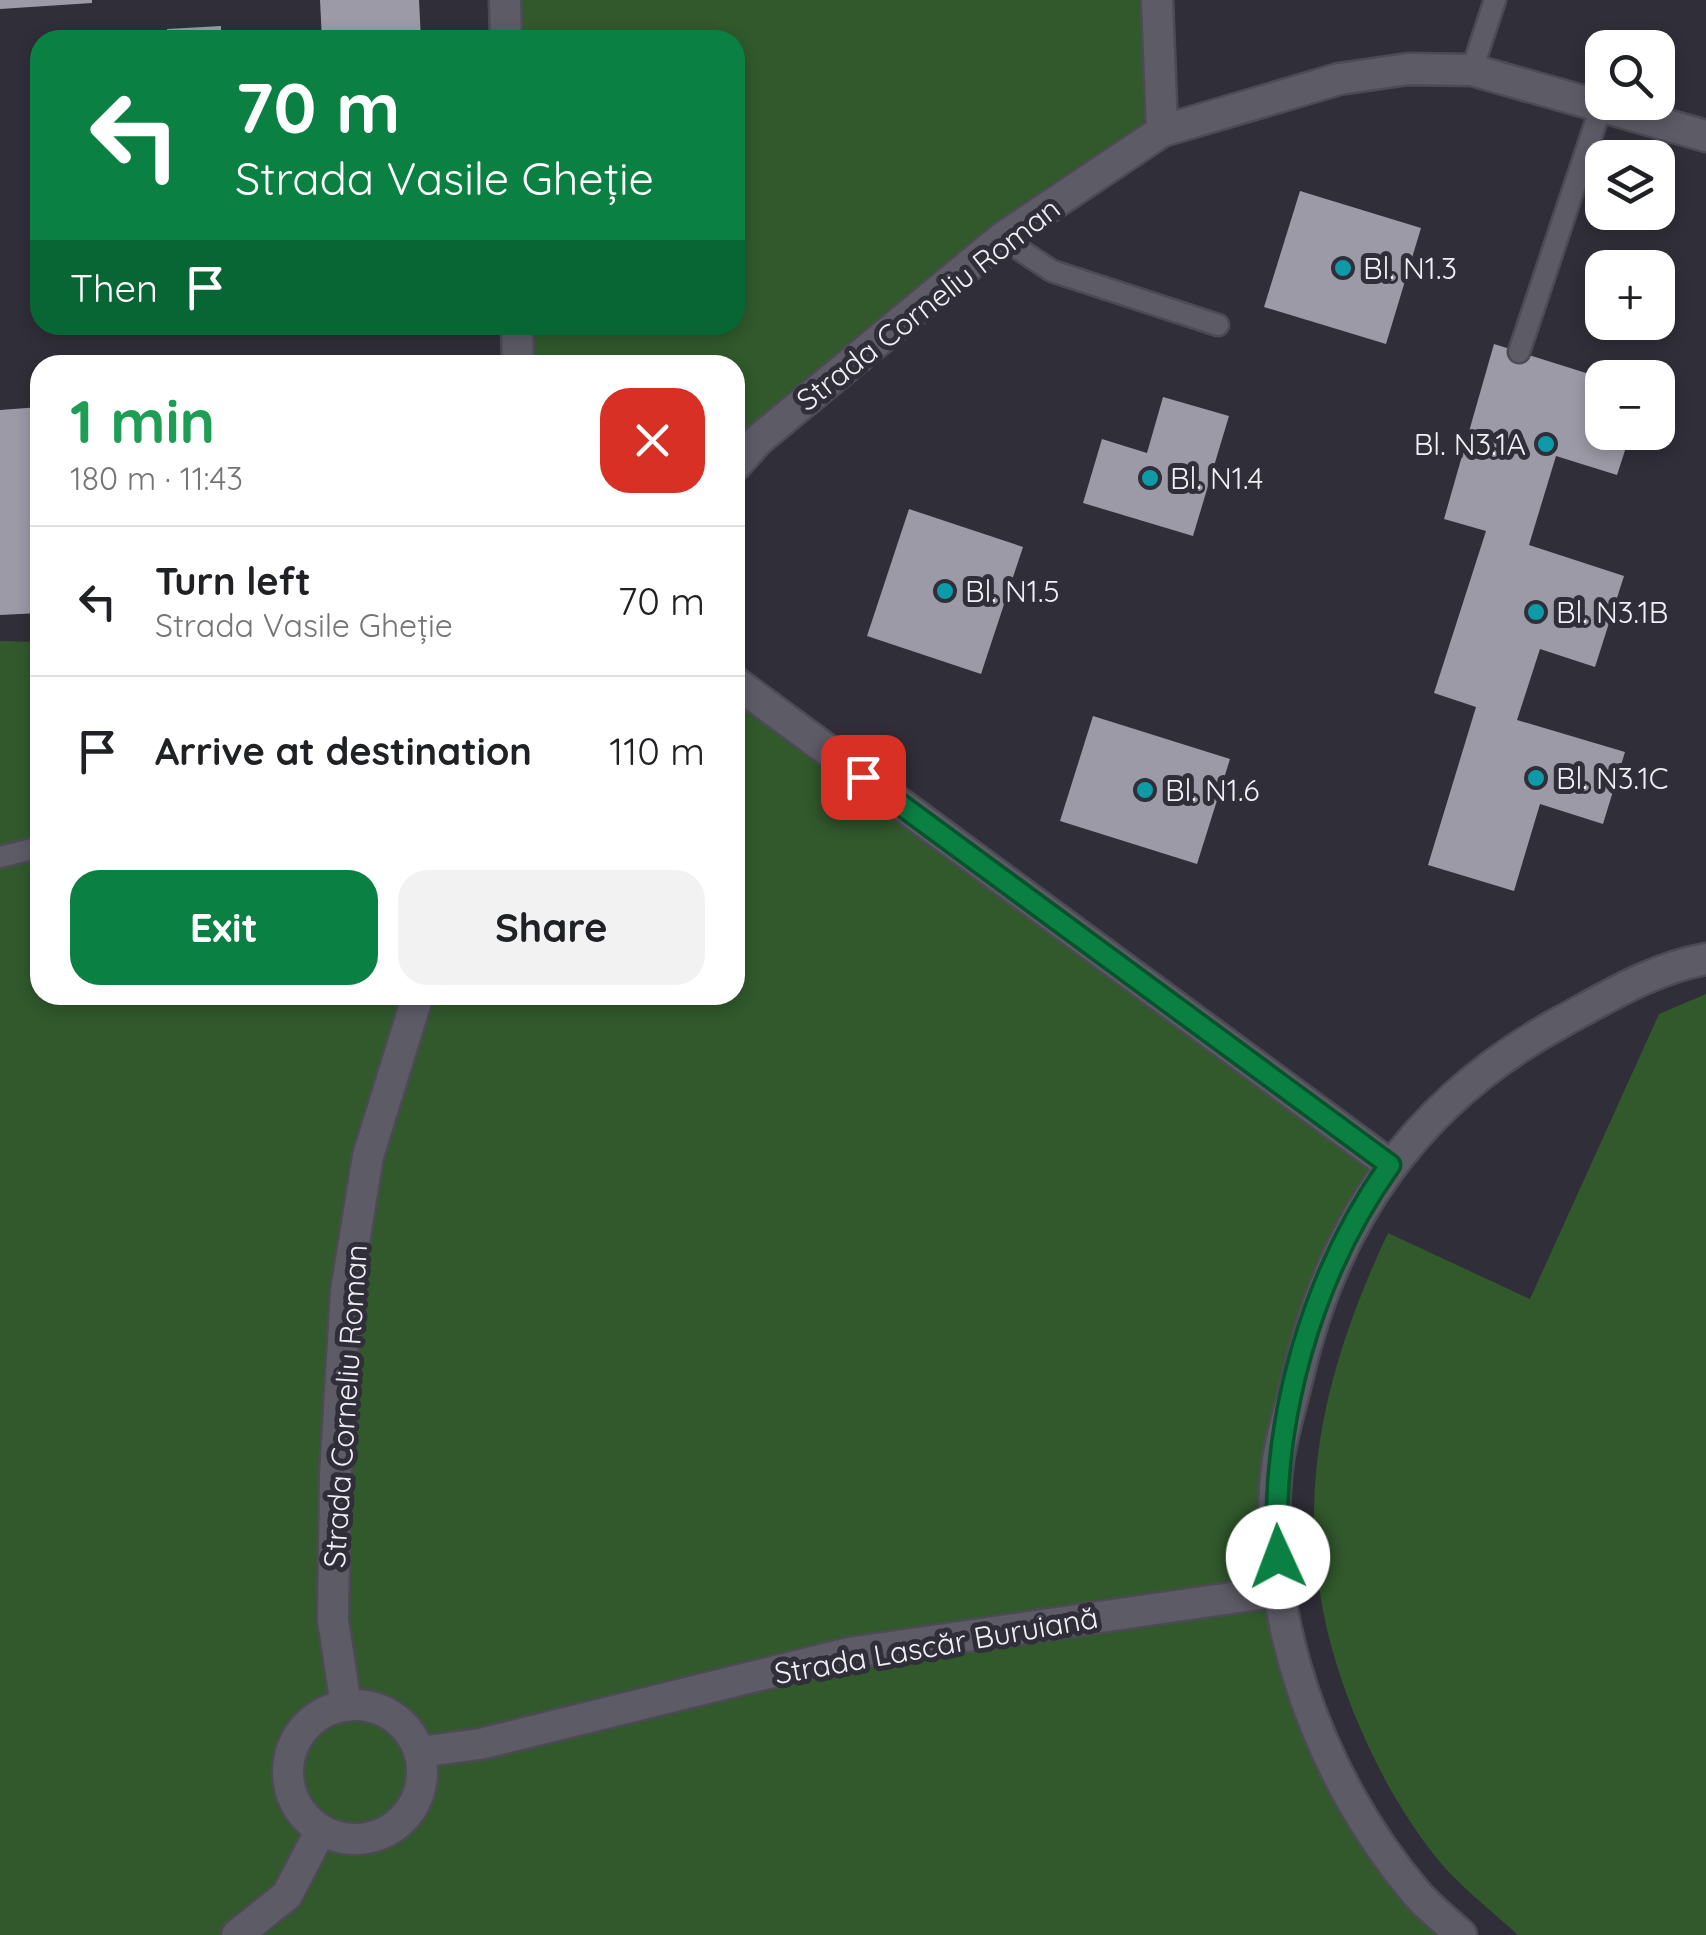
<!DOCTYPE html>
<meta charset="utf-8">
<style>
:root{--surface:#fff;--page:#f2f2f2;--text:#202124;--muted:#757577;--line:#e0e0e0;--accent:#0b8043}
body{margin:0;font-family:Quicksand,sans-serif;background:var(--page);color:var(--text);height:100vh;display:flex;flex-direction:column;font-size:38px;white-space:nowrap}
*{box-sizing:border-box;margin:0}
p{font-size:32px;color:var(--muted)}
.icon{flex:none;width:55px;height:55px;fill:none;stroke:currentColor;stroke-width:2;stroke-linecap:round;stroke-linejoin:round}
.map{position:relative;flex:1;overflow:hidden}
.panel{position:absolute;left:30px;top:355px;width:715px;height:650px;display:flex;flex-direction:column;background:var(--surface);border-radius:30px;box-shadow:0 5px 15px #0003}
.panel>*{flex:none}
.guide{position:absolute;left:30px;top:30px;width:715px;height:305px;border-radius:30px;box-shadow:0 5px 15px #0003;background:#0b8043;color:#fff;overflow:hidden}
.buttons{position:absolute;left:1585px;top:30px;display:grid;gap:20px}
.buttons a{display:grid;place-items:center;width:90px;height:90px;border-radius:20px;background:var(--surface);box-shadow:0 5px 15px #0003;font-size:50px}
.pin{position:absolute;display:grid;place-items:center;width:85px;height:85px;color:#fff;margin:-42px;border-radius:20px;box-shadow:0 5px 15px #0006}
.me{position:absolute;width:110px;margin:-55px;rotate:358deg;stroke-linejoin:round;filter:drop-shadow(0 0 8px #0008)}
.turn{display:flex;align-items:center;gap:35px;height:210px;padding:0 40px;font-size:45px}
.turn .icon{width:130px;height:130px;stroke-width:2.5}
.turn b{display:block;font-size:70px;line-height:85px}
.then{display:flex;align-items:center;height:95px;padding:0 40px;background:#0003;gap:20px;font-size:38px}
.round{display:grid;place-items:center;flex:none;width:105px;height:105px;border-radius:30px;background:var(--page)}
.overview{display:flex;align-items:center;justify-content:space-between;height:170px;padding:0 40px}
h1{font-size:60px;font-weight:700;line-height:75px;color:#1e9e55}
.button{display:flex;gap:20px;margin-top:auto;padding:20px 40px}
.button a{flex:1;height:115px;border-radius:30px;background:var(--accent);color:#fff;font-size:40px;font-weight:700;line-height:115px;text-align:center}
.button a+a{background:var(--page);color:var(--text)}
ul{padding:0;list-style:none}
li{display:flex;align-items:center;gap:30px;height:150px;padding:0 40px;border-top:2px solid var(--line)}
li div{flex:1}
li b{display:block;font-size:38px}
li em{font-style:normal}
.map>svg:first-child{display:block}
</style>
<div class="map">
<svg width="1706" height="1935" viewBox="0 0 1706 1935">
<rect width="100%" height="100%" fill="#302e38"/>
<g fill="#31592c">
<polygon points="505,0 1157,0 1162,131 735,466 735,365 518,365 517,325 735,325 735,40 506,40"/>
<polygon points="0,641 40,642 40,995 735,995 735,682 1390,1165 1365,1200 1278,1460 1280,1591 1348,1795 1461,1935 0,1935"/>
<path d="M 1706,994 L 1706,1935 L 1518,1935 C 1494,1913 1467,1892 1445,1868 C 1409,1826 1380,1775 1359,1725 C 1284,1550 1309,1401 1388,1233 L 1530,1299 L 1659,1014 Z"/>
</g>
<g fill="#9c9aa6">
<polygon points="0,0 92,0 92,3 0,9"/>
<polygon points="320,0 419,0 421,40 322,40"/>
<polygon points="221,26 221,40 168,40 167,29"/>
<polygon points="1300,191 1421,228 1386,344 1264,307"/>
<polygon points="1494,344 1602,378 1602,432 1631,432 1617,475 1556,456 1529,545 1624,576 1595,667 1540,649 1517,720 1625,752 1603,824 1540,804 1514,891 1428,865 1476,707 1434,693 1486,531 1444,519"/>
<polygon points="1163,397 1229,416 1193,536 1083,503 1102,439 1147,453"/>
<polygon points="40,407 40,613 0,615 0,410"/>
<polygon points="909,509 1023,547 981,674 867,636"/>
<polygon points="1093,716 1230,759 1197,864 1060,821"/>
</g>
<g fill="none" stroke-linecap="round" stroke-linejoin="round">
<defs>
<g id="service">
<polyline points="1472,70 1495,0"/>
<polyline points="1002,238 1052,271 1218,325"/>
<polyline points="1519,352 1602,104"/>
<polyline points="0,857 40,847"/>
</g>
<g id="minor">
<polyline points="505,0 506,40"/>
<polyline points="1157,0 1162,131"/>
<polyline points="517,325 518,365"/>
<polyline points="735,466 758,440 1002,238 1162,131 1339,79 1408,69 1472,70 1706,136"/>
<polyline points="735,682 1390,1165"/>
<circle cx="355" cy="1772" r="67"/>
<polyline points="346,1706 333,1620 335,1476 346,1291 368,1156 418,995"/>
<polyline points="419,1752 480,1744 849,1653 1280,1591"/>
<polyline points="237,1935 287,1895 321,1830"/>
<path d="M 1461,1935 C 1446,1921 1430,1909 1417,1894 C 1319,1779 1257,1611 1278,1460 C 1282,1433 1291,1405 1297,1379 C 1333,1220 1417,1100 1561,1022 C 1607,997 1654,968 1706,959"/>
</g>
</defs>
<use href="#service" stroke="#4c4a53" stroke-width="25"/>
<use href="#minor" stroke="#4c4a53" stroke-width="35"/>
<use href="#service" stroke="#5d5b66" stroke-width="20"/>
<use href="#minor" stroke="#5d5b66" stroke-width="30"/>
</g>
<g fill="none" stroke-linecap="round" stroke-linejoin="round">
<defs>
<path id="route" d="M 863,777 L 1390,1165 C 1311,1276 1270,1422 1278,1557"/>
</defs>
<use href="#route" stroke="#07532c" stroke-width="25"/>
<use href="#route" stroke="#0b8043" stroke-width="18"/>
</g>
<g fill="#0f9aa8" stroke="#302e38" stroke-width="4">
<circle cx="1343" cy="268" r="10"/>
<circle cx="1546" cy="444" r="10"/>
<circle cx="1150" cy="478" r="10"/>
<circle cx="945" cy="591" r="10"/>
<circle cx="1536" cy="612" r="10"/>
<circle cx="1536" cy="778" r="10"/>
<circle cx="1145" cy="790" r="10"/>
</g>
<g text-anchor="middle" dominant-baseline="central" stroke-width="10" stroke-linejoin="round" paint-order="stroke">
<g font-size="30" fill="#f0eff6" stroke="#302e38" text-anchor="start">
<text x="1363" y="268">Bl. N1.3</text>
<text x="1526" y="444" text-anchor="end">Bl. N3.1A</text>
<text x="1170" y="478">Bl. N1.4</text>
<text x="965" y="591">Bl. N1.5</text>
<text x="1556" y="612">Bl. N3.1B</text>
<text x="1556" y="778">Bl. N3.1C</text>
<text x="1165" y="790">Bl. N1.6</text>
</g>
<g font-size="30" fill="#f0eff6" stroke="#302e38">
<text transform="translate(928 304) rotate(-38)">Strada Corneliu Roman</text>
<text transform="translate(345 1406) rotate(-86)">Strada Corneliu Roman</text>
<text transform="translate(936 1645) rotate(-10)">Strada Lascăr Buruiană</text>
</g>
</g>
</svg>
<div class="buttons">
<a><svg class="icon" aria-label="search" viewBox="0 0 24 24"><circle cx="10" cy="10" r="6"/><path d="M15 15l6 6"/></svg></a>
<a><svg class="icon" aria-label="layers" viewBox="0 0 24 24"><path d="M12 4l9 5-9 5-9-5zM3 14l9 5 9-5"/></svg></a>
<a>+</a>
<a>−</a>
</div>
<div class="pin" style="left:863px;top:777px;background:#d93025"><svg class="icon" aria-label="arrive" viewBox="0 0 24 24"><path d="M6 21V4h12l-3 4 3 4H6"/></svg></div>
<svg class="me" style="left:1278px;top:1557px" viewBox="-20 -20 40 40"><circle r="19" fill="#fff"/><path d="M0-13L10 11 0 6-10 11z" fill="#0b8043"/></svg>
<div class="guide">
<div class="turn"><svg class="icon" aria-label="left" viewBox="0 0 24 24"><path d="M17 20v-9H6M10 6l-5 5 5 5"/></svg><div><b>70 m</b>Strada Vasile Gheție</div></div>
<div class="then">Then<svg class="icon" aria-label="arrive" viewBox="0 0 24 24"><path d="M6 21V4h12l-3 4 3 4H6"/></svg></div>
</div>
<section class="panel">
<div class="overview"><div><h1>1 min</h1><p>180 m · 11:43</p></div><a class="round" style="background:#d93025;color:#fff"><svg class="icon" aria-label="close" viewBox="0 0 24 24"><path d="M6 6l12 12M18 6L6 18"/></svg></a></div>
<ul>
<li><svg class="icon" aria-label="left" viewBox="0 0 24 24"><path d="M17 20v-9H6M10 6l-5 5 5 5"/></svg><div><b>Turn left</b><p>Strada Vasile Gheție</p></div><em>70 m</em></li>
<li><svg class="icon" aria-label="arrive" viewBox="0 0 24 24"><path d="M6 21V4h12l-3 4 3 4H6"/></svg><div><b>Arrive at destination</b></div><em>110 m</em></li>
</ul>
<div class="button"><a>Exit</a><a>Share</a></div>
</section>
</div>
